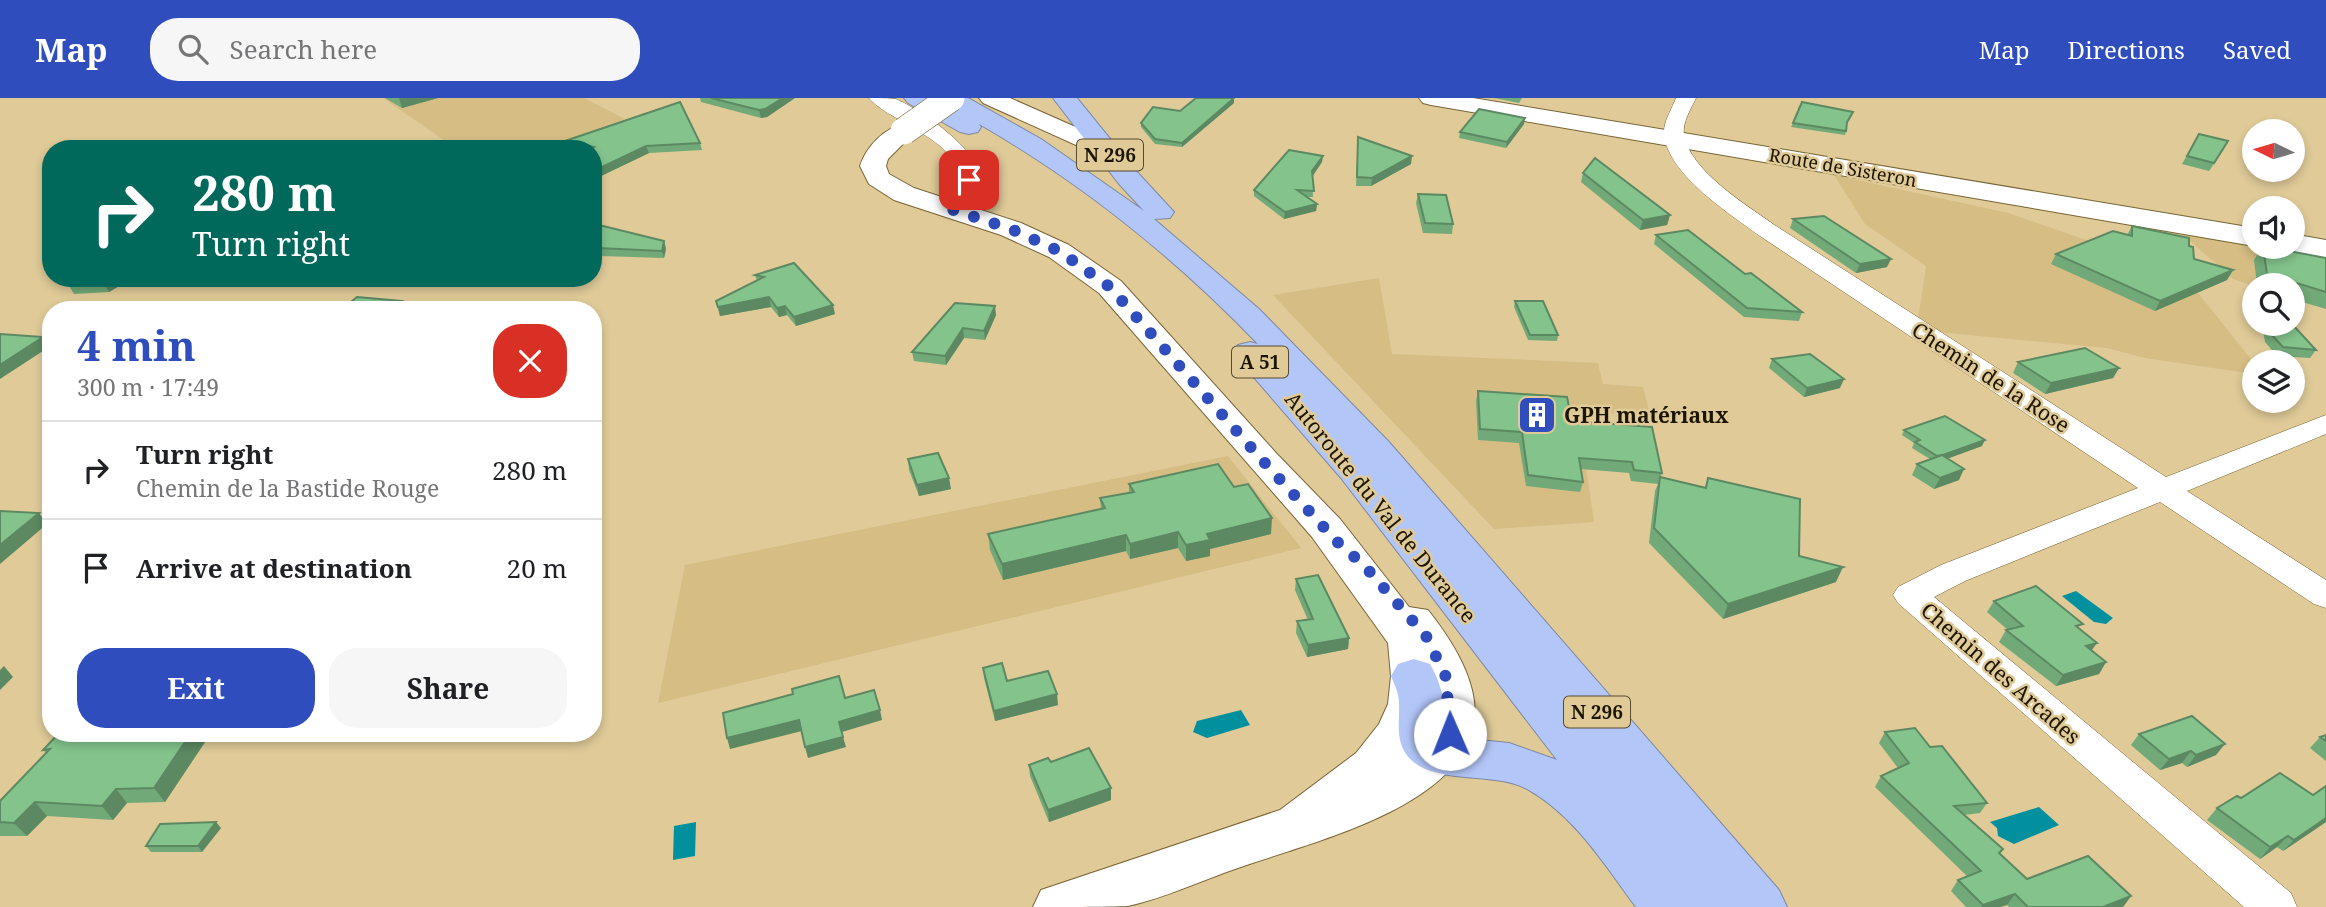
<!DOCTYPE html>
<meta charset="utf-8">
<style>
:root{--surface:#fff;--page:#f6f6f6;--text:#202124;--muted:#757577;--line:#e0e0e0;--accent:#2f4dbd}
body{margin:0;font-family:"Noto Serif",serif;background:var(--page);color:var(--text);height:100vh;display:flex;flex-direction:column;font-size:26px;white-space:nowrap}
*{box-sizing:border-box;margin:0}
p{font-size:23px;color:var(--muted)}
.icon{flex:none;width:38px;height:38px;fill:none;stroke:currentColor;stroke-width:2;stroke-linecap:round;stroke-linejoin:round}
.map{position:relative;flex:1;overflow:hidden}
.details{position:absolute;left:42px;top:203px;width:560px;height:441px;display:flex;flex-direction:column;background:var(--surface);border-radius:28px;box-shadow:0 4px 10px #0003}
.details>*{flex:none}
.hud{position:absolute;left:42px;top:42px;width:560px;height:147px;border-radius:28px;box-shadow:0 4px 10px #0003;background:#00695c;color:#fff;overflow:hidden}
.needle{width:46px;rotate:275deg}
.controls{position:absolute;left:2242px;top:21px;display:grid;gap:14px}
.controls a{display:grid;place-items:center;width:63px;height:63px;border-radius:50%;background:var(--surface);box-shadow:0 4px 10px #0003;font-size:35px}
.pin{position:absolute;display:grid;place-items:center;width:60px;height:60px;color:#fff;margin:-30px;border-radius:14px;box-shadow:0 4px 10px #0006}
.me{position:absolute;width:77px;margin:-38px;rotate:359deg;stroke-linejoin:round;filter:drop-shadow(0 0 5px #0008)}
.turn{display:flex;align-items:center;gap:24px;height:147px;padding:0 35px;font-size:32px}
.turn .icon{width:91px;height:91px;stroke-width:2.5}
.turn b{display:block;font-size:49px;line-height:60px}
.round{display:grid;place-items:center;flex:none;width:74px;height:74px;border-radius:28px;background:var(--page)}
.summary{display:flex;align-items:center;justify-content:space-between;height:119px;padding:0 35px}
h1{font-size:42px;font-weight:700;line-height:52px;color:var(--accent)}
.primary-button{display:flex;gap:14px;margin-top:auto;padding:14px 35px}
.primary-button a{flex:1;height:80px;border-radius:28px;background:var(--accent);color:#fff;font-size:28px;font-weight:700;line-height:80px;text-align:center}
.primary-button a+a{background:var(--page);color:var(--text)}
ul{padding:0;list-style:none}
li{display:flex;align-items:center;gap:21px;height:98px;padding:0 35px;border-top:2px solid var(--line)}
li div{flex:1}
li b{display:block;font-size:26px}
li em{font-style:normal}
header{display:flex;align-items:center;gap:42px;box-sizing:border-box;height:98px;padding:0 35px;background:var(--accent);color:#fff}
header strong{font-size:33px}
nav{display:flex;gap:38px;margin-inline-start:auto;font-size:24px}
.search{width:490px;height:63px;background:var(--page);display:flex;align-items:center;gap:18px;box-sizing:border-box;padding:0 24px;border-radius:28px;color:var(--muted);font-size:26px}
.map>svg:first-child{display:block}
</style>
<header>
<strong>Map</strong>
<div class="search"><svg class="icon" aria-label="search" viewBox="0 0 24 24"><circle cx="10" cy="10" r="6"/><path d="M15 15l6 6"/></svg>Search here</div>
<nav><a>Map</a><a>Directions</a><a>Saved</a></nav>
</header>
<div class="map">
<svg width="2326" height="809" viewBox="0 0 2326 809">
<rect width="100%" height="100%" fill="#dfca98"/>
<g fill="#d5bd84">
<polygon points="383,0 584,0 625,21 541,51 457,51"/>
<polygon points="1834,77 2008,115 2182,175 2254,265 2254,276 2145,260 2107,250 1937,234 1918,222 1926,168 1865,126"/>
<polygon points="2179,133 2254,145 2254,149 2275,149 2326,157 2326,210 2292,187 2254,188 2233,181"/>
<polygon points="1379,180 1392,256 1598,265 1603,286 1643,289 1650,317 1578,314 1594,424 1494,431 1273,197"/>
<polygon points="1228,358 1301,450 658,605 685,467"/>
</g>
<g fill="#02909f">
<polygon points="2076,493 2113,520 2106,526 2094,524 2062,498"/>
<polygon points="1241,612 1250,627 1207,640 1193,634 1197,623"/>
<polygon points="2039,709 2059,727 2014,746 1998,738 1997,730 1990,724"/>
<polygon points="696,724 695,758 673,762 674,728"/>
</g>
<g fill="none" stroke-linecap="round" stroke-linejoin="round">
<defs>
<g id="street">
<path d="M 869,0 C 878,0 889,0 896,1 C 920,12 980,51 979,81 C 979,95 965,107 955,115 L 939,115 L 936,110 C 942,101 954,96 957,85 C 967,45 887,23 869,0 Z"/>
<path d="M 1676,0 L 1696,0 C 1691,11 1682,24 1684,37 C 1690,73 1748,108 1776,128 L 2166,379 L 2326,317 L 2326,336 L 2187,393 L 2326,482 L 2326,510 L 2314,506 L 2160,404 L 1965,483 L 1934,499 L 2291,795 L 2297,809 L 2244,809 L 1898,505 L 1893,497 L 1898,489 L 1941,467 L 2138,390 L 1760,138 C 1730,116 1668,77 1664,36 C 1663,24 1672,11 1676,0 Z"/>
</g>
<g id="secondary">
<polygon points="979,0 1010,0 1114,46 1118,51 1114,56 1105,59 1096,56 983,5"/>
<polygon points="1419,0 1473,0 2254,130 2254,148 1431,7 1423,5"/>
<path d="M 904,26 L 913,28 L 916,33 L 888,61 L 886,68 L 889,76 L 914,90 L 1021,125 L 1069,147 L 1121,183 L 1276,355 L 1340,421 L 1409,509 L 1428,512 C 1454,545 1486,594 1471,638 C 1444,714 1308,745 1238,770 C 1202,782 1165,800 1128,808 C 1107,809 1058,809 1033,809 L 1041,792 L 1280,712 L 1356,655 L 1379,626 L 1388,606 L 1391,578 L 1388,545 L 1312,439 L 1099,195 L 1049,159 L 1001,137 L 894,102 L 869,86 L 860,68 C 866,49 884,30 904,26 ZM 1426,626 L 1424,637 L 1417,645 Z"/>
<polygon points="2292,136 2326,142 2326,160 2282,151 2280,149 2292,149"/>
</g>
<path id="highway" d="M 904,0 L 933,0 L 945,6 L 939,0 L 968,0 L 1041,41 L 1144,113 L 1119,86 L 1053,0 L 1077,0 L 1137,74 L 1174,114 L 1170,120 L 1154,121 L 1259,211 L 1389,344 L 1779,792 L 1787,809 L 1636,809 C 1604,766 1575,718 1527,691 C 1493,672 1429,689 1406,656 C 1395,640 1400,621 1399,604 C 1399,595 1394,586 1391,578 L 1398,566 L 1414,561 L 1430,566 C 1444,591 1445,608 1446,636 L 1450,639 L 1509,645 L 1557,662 L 1341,380 L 1238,261 L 1234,254 L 1238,247 L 1250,244 L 1258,246 C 1175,160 1082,85 979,26 L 981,29 L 978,34 L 969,36 L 960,34 L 908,5 Z"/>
</defs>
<use href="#street" stroke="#786435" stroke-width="1"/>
<use href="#secondary" stroke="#786435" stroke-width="2"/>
<use href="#highway" stroke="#7e88a2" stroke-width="2"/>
<use href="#street" fill="#fff" fill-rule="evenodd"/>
<use href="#secondary" fill="#fff" fill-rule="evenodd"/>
<use href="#highway" fill="#b2c6f8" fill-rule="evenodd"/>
<defs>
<polyline id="secondary-bridge" points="904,33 951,0"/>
</defs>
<use href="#secondary-bridge" stroke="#786435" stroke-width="28" stroke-linecap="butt"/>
<use href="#secondary-bridge" stroke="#fff" stroke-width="27"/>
</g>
<g fill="#72a978">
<polygon points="385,0 438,0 402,10"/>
<polygon points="700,0 795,0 767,19 761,20 701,4"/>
<polygon points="1494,0 1522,0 1519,5"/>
<polygon points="1234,5 1182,49 1155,46 1141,29 1141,25"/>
<polygon points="1852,18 1847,26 1845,37 1791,29 1793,25"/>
<polygon points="1524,26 1506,50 1459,40 1460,34"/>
<polygon points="2199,36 2224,51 2209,73 2182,66"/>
<polygon points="1358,39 1411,66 1371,88 1356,88"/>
<polygon points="568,42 700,45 702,52 649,55 599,79 593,78 593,51 575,51 570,49"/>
<polygon points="1322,64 1312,78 1313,99 1306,99 1317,106 1316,113 1284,121 1254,98 1254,92"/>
<polygon points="1583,75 1670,117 1667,127 1640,132 1581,84"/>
<polygon points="1418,96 1453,126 1452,136 1423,135 1416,105"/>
<polygon points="1793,121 1887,169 1856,175 1790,130"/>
<polygon points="593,126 664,143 666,151 664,160 600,158 593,162"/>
<polygon points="2132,128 2189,148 2194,161 2233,172 2227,182 2155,213 2051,166 2056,156 2127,137"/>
<polygon points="1656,137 1802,214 1799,223 1744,219 1654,146"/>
<polygon points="2262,149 2268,149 2326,160 2326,211 2292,201 2292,187 2257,187 2254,162"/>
<polygon points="794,165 835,216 796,228 787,217 779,219 771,209 720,218 716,203 757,183 755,177"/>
<polygon points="74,180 133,180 109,194 74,196 68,186"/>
<polygon points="1515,203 1558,237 1557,243 1528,242 1514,209"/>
<polygon points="955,205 996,217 985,242 964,240 946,267 914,263 912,254"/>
<polygon points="2262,226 2292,226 2316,252 2310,260 2277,258 2265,244"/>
<polygon points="1772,261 1840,290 1804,299 1769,270"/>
<polygon points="2018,264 2119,270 2113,280 2045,296 2013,275"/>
<polygon points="1478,293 1572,323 1662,375 1661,379 1705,389 1708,380 1799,458 1836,484 1723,521 1649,445 1655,393 1658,386 1631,383 1629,375 1581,371 1583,384 1580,394 1526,388 1519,345 1478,342 1476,303"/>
<polygon points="1904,332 1982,348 1948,360 1959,382 1934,391 1912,377 1917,366 1930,361 1912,350 1914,345 1902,337"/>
<polygon points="908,361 951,391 919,398 909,372"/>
<polygon points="1129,386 1234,389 1271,436 1210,451 1210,458 1186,463 1178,450 1130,461 1126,453 1003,482 990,452 988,436 1101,411 1100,400 1129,395"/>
<polygon points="1296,481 1349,540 1348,551 1307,559 1296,535 1297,523 1308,522 1295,492"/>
<polygon points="1994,503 2080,531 2091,552 2106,564 2099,576 2056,588 1999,544 2006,532 2008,532 1987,514"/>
<polygon points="983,570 1007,583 1058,607 995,623 984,580"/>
<polygon points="1885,634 1930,649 1987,705 1980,715 1964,717 2003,751 2000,756 2027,781 2131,798 2123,809 2009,809 2007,807 2000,809 1966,809 1951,793 1958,782 1967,778 1875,689 1881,678 1898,670 1879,645"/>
<polygon points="59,635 211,635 165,704 127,705 113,722 47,718 27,738 0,738 0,703 46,655 43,652"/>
<polygon points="2139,636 2216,657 2187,669 2182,665 2160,672 2131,647"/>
<polygon points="2326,637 2326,663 2310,650 2320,639"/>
<polygon points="1029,667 1111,702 1049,724 1030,678"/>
<polygon points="2326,688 2326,724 2283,753 2277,749 2260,761 2207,722 2217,710 2241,700 2313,697"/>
<polygon points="221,730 202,754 151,754 146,748"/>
</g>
<g fill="#5c8962">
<polygon points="399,0 438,0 402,10"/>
<polygon points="783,0 795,0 767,19 761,20 759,12"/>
<polygon points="1234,0 1234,5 1182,49 1182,45"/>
<polygon points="1525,20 1524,26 1506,50 1507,44"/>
<polygon points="646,48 649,55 599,79 596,72"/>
<polygon points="1323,58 1322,64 1312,79 1312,73"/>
<polygon points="1412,58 1411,66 1371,88 1372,80"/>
<polygon points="1317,106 1316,113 1284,121 1285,114"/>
<polygon points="1670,117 1667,127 1640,132 1643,122"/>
<polygon points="664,143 666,151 664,160 662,153"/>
<polygon points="598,150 600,158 593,162 593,153"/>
<polygon points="1891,161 1887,169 1856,175 1860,166"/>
<polygon points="2233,172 2227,182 2155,213 2160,203"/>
<polygon points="110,180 133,180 109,194 103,184"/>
<polygon points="769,199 771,209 720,218 718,209"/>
<polygon points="402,203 406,212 391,212"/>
<polygon points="833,207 835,216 796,228 794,219"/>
<polygon points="785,208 787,217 779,219 777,210"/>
<polygon points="995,208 996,217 985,242 984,233"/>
<polygon points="963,230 964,240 946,267 945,258"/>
<polygon points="595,232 599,242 593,248 593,234"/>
<polygon points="43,239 49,249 0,281 0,267"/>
<polygon points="2119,270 2113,280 2045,296 2051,285"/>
<polygon points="1844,281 1840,290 1804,299 1807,290"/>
<polygon points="1985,342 1982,348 1936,365 1938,359"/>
<polygon points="1964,371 1959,382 1934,391 1940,380"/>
<polygon points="949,380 951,391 919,398 917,387"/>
<polygon points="39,415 47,426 0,466 0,447"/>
<polygon points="1272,420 1271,436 1210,451 1210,458 1186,463 1186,447 1207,436"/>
<polygon points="1178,434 1178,450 1130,461 1130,446"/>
<polygon points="1126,437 1126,453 1003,482 1002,466"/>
<polygon points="1843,469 1836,484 1723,521 1728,506"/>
<polygon points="1349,540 1348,551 1307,559 1308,547"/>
<polygon points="2097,545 2089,556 2086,548"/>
<polygon points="2106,564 2099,576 2056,588 2063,577"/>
<polygon points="4,568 13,579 0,592 0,572"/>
<polygon points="1057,596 1058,607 995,623 994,613"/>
<polygon points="880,612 882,622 842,634 839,624"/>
<polygon points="799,622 802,633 730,651 727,640"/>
<polygon points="191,635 211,635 165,704 154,690"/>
<polygon points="843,639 846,649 808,660 805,649"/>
<polygon points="2225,646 2216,657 2187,669 2196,657"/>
<polygon points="2191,653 2182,665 2160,672 2169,661"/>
<polygon points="1111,690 1111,702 1049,724 1048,712"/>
<polygon points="116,691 127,705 113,722 102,708"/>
<polygon points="35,704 47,718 27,738 14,725"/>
<polygon points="2326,720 2326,724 2283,753 2294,742"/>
<polygon points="216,724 221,730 202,754 198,748"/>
<polygon points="2288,738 2277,749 2260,761 2270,749"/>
<polygon points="2015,796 2007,807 2000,809 1981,809 1983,807"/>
<polygon points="2131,798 2123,809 2103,809"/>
</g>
<g fill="#84c48c" stroke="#5c8962" stroke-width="2">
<polygon points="711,0 783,0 765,11 759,12"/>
<polygon points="1196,0 1234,0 1182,45 1155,41 1141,25 1153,9 1180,13"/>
<polygon points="680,4 700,45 646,48 596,72 593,71 593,51 590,51 594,49 568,42"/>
<polygon points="1802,4 1853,14 1847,24 1846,33 1793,25"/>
<polygon points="1479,11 1525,20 1507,44 1460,34"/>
<polygon points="2199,36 2228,43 2214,65 2187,58"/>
<polygon points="1358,39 1412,58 1372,80 1357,79"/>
<polygon points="1289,52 1323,58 1312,73 1314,93 1297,92 1317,106 1285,114 1254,92"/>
<polygon points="1595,60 1670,117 1643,122 1583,75"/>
<polygon points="1418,96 1446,97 1453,126 1425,125"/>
<polygon points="1824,118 1891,161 1860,166 1793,121"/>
<polygon points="593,126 595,126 664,143 662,153 598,150 593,153"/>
<polygon points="2132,128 2189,140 2189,148 2193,149 2194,161 2233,172 2160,203 2056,156 2113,133 2132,138"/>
<polygon points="1688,132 1745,176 1751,175 1802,214 1747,210 1656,137"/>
<polygon points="2263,149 2268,149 2326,160 2326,194 2267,176"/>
<polygon points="794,165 833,207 794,219 785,208 777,210 769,199 718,209 716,203 764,179 755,177"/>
<polygon points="74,180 110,180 103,184 68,186"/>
<polygon points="357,199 402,203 391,212 341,212"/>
<polygon points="1515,203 1543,203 1558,237 1530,237"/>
<polygon points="955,205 995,208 984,233 963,230 945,258 912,254"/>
<polygon points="2269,226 2292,226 2316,252 2283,249 2270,235"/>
<polygon points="0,236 43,239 0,267"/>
<polygon points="2085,250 2119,270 2051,285 2018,264"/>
<polygon points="1810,256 1844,281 1807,290 1772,261"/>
<polygon points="1478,293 1567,299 1572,323 1652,329 1662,375 1634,372 1632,364 1579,360 1583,384 1528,377 1522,334 1480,331"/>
<polygon points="1945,318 1985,342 1943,357 1942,357 1937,358 1915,344 1920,342 1904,332"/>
<polygon points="938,355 949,380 917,387 908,361"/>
<polygon points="1942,357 1964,371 1940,380 1917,366"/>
<polygon points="1218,366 1234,389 1248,386 1272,420 1207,436 1210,442 1186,447 1178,434 1130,446 1126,437 1002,466 988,436 1105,410 1100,400 1134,394 1129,386"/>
<polygon points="1660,379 1706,390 1708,380 1800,401 1799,458 1843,469 1728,506 1654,430"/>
<polygon points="0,413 39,415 0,447"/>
<polygon points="1318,477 1349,540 1308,547 1297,523 1313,521 1296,481"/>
<polygon points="2036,488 2083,526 2076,528 2097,545 2086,548 2106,564 2063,577 2006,532 2023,528 1994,503"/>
<polygon points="1002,565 1007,583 1048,573 1057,596 994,613 983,570"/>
<polygon points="839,578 845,600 874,592 880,612 839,624 843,639 805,649 799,622 727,640 723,615 793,596 792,591"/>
<polygon points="2192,618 2225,646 2196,657 2191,653 2169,661 2139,636"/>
<polygon points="1915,630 1930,649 1942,648 1987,705 1954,708 2003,751 1999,755 2027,781 2088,758 2131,798 2103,809 2028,809 2015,796 1983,807 1958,782 1981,773 1881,678 1909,665 1885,634"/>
<polygon points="59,635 191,635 154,690 116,691 102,708 35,704 14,725 0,724 0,703 50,651 43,652"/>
<polygon points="2326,637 2326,643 2320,639"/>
<polygon points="1089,650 1111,690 1048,712 1029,667 1048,660 1051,664"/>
<polygon points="2280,675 2313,697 2326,688 2326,720 2294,742 2288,738 2270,749 2217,710 2237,698 2241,700"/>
<polygon points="216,724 198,748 146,748 160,726"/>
</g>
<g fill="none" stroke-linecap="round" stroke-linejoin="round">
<polyline stroke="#2f4dbd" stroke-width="12" stroke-dasharray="0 21.6" points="969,82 963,96 947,110 1011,131 1059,153 1110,189 1263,363 1342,449 1362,465 1426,538 1446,579 1450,636"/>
</g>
<defs>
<symbol id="building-square" viewBox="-11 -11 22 22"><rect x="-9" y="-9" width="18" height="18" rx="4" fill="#2f4dbd" stroke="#dfca98"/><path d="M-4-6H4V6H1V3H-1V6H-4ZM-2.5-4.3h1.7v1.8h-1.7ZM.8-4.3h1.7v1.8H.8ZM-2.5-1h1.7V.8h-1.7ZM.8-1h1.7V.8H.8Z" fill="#fff"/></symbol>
</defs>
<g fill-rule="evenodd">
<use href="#building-square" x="1515" y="295" width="44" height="44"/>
</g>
<g text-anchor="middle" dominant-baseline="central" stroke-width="5" stroke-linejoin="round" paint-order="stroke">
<g font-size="18" fill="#1c1503" stroke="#dfca98">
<text transform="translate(1843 69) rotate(10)">Route de Sisteron</text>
</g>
<g fill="#dfca98" stroke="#564b30" stroke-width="2">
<rect x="1077" y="41.5" width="66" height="31" rx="5"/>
<rect x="1232" y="248.5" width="56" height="31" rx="5"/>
<rect x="1564" y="598.5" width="66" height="31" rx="5"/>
</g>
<g font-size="19" font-weight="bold" fill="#1c1503">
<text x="1110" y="57">N 296</text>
<text x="1260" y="264">A 51</text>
<text x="1597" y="614">N 296</text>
</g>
<g font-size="21" fill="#1c1503" stroke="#dfca98">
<text transform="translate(1991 279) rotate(33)">Chemin de la Rose</text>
<text transform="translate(1381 409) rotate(51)">Autoroute du Val de Durance</text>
<text transform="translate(2001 575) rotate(41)">Chemin des Arcades</text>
</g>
<g font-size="21" font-weight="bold" fill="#1c1503" stroke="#dfca98" text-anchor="start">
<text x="1564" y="317">GPH matériaux</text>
</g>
</g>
</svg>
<div class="controls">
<a><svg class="needle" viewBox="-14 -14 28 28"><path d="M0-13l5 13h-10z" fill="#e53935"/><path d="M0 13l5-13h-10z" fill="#757577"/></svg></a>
<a><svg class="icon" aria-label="sound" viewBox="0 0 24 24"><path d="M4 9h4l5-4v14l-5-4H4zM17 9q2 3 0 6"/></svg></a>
<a><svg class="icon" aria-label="search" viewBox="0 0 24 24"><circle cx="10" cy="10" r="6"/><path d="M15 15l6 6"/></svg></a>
<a><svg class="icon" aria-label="layers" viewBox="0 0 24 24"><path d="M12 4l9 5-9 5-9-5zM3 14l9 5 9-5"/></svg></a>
</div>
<div class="pin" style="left:969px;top:82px;background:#d93025"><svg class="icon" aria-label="arrive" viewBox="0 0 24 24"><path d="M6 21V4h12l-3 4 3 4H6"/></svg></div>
<svg class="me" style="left:1450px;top:636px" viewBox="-20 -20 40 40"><circle r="19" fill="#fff"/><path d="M0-13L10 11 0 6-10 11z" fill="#2f4dbd"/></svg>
<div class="hud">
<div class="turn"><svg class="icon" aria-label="right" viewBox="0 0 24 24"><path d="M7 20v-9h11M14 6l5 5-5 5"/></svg><div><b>280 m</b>Turn right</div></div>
</div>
<section class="details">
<div class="summary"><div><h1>4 min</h1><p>300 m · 17:49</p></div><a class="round" style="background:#d93025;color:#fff"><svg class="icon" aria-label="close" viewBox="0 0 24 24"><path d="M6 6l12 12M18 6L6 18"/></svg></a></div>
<ul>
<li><svg class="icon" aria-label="right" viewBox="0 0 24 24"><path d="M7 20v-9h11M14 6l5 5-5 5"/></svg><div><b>Turn right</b><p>Chemin de la Bastide Rouge</p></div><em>280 m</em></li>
<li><svg class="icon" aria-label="arrive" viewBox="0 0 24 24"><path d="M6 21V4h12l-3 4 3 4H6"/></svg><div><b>Arrive at destination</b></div><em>20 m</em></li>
</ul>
<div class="primary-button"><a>Exit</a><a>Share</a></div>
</section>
</div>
